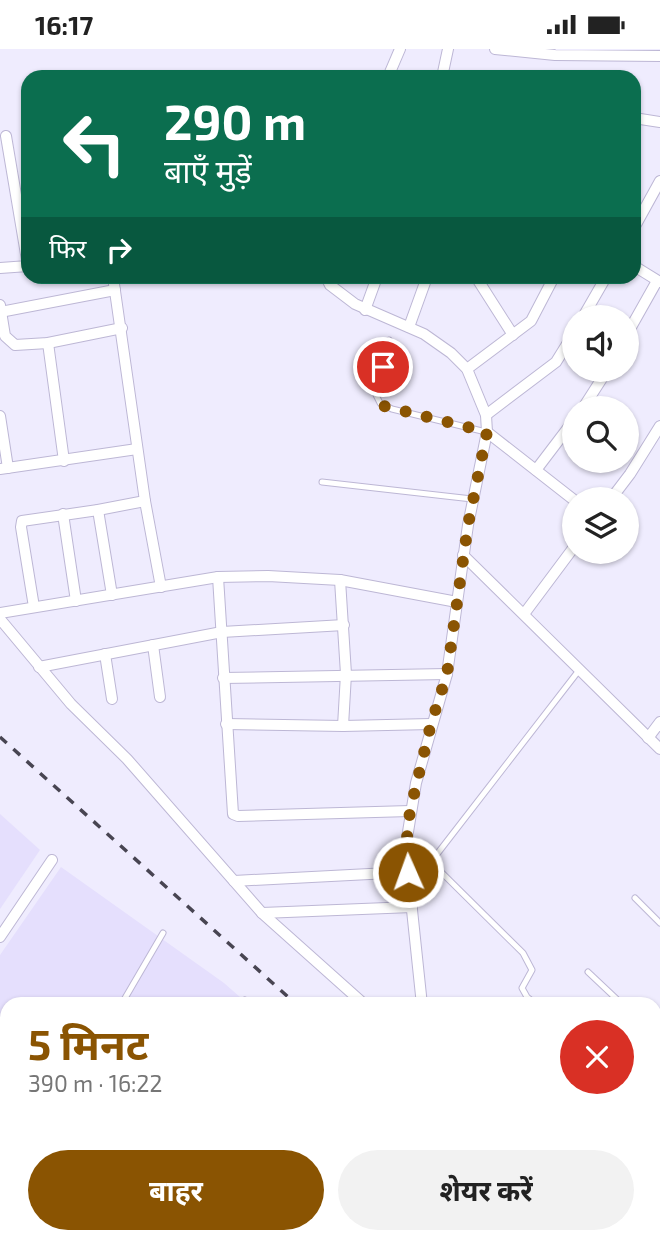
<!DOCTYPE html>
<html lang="hi">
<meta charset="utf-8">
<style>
:root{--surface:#fff;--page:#f2f2f2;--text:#222;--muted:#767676;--accent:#8a5402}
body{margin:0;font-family:"Exo 2","Noto Sans Devanagari",sans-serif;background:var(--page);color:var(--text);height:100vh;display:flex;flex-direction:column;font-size:26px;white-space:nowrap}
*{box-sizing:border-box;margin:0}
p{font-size:23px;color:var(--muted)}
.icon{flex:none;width:38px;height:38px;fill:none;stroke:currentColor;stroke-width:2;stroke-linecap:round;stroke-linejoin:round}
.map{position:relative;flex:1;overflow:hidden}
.details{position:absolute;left:0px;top:948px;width:662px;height:247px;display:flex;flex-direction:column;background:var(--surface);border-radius:21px 21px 0 0;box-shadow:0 2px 5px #0004}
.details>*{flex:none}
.top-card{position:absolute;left:21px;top:21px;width:620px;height:214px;border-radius:21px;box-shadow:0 2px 5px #0004;background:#0b6e4f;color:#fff;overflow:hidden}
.buttons{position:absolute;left:562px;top:256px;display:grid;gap:14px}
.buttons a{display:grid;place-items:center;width:77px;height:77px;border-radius:50%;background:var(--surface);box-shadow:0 2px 5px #0004;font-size:35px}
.pin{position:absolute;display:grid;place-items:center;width:60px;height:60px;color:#fff;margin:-30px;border:4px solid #fff;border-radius:50%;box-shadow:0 2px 7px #0007}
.me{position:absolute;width:77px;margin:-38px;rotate:358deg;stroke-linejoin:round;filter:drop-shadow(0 0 5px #0008)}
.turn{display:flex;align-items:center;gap:24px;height:147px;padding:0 28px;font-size:32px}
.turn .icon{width:91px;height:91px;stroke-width:2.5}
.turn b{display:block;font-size:49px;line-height:60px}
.then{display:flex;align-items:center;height:66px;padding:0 28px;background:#0003;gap:14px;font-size:26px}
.round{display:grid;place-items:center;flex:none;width:74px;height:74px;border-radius:37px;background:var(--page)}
.headline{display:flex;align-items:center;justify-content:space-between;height:119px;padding:0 28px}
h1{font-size:42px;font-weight:700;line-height:52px;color:var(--accent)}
.action{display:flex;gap:14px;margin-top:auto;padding:14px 28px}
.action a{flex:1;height:80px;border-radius:42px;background:var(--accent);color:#fff;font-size:28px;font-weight:700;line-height:80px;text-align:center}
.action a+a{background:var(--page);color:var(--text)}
.status{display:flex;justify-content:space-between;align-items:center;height:49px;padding:0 35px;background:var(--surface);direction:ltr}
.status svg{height:19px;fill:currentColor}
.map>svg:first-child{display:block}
</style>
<div class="status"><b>16:17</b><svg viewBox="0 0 49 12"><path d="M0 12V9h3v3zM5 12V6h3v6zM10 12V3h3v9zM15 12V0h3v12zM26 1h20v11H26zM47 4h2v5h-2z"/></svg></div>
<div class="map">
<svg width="660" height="1194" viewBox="0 0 660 1194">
<rect width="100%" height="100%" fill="#efecfe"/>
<g fill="#e5dffd">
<polygon points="0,765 40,801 0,860"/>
<polygon points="61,818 224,934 248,955 7,956 7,1188 500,1188 507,1194 0,1194 0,906"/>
</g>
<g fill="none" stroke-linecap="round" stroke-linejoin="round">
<defs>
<g id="service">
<polyline points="389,291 376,346 380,354 392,360 486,383"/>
<polyline points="322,433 472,450"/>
<polyline points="635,849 660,874"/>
<polyline points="588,923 623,956"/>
<polyline points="121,956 163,884"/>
<polyline points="242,956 245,951"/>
<polyline points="537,956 527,948 522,939 532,921 523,904 435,817 434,809 580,620"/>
<polyline points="654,985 660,990"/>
<polyline points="654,1024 660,1017"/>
<polyline points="0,1153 7,1142"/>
<polyline points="505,1194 509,1191"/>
</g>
<g id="minor">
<polyline points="495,0 555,6 660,7"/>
<polyline points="388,28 400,0"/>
<polyline points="442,28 448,0"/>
<polyline points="634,69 660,73"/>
<polyline points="6,87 28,217"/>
<polyline points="634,179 660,132"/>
<polyline points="634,217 660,233"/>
<polyline points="0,219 28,217"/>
<polyline points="113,228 145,452 161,538"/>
<polyline points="326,228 330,236 355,255 424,285 451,304 467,320 486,366 487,383 468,476 447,625 416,734 407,789 408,823 422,956"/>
<polyline points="476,228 513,286"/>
<polyline points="0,256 5,287 15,296 48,294 122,279"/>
<polyline points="365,261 377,228"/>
<polyline points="0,263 115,241"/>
<polyline points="583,268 606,228"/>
<polyline points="409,278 427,228"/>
<polyline points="626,287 657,232"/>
<polyline points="48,294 64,412"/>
<polyline points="467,320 531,272 554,228"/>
<polyline points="583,359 608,320"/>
<polyline points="486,366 556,313 574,284"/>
<polyline points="0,367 8,419"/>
<polyline points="487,383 574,451"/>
<polyline points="0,420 137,400"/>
<polyline points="536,421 574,371"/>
<polyline points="611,450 630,425 660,377"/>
<polyline points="98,461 112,546"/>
<polyline points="63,465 76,552"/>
<polyline points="463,506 660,700"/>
<polyline points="218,528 233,765 238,767 410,762"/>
<polyline points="340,531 346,625 343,677"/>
<polyline points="34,558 21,478 22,472 98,461 145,452"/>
<polyline points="0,564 218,528 268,527 340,531 457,553"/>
<polyline points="524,565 574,498"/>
<polyline points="0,570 71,655 127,710 262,864 365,956"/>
<polyline points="153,596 160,648"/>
<polyline points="105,605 112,650"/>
<polyline points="39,618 222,583 344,576"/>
<polyline points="223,629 447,625"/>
<polyline points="226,675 343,677 431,675"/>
<polyline points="648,689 660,673"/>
<polyline points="234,832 408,823"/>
<polyline points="262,864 412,858"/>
<polyline points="0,888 52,811"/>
<polyline points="0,1005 7,1010"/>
<polyline points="654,1052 660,1045"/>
<polyline points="654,1177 660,1183"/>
<polyline points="286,1188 296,1194"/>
</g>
<g id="tertiary">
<polyline points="654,1038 660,1032"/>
<polyline points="525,1194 530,1188"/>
</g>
</defs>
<use href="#service" stroke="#bdb7d5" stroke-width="7"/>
<use href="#minor" stroke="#bdb7d5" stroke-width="12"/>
<use href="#tertiary" stroke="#bdb7d5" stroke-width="14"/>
<use href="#service" stroke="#fff" stroke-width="5"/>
<use href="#minor" stroke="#fff" stroke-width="10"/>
<use href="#tertiary" stroke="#fff" stroke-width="12"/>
<g stroke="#484552" stroke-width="3.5" stroke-dasharray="9 9" stroke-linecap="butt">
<polyline points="0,688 297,956"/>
<polyline points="542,1188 548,1194"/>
</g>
</g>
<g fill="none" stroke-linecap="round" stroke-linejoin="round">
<polyline stroke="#8a5402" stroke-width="12" stroke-dasharray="0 21.6" points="383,318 376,346 384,357 487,383 468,476 447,625 431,675 410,762 407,789 408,823"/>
</g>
</svg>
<div class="buttons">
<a><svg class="icon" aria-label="sound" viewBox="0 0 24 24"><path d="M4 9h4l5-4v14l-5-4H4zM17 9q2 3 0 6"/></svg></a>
<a><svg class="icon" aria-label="search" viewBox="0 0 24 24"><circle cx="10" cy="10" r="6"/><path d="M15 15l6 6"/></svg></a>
<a><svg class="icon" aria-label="layers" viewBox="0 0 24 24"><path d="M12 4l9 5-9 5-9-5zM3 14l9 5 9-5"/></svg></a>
</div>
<div class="pin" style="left:383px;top:318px;background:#d93025"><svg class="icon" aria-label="arrive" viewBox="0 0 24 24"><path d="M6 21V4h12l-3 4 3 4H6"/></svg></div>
<svg class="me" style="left:408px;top:823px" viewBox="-20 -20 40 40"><circle r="17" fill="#8a5402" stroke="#fff" stroke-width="3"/><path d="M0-11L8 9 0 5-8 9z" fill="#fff"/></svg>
<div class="top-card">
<div class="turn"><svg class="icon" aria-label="left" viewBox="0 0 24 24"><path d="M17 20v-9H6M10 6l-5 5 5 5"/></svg><div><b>290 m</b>बाएँ मुड़ें</div></div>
<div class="then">फिर<svg class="icon" aria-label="right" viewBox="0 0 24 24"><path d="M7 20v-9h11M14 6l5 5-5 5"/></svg></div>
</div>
<section class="details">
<div class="headline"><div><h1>5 मिनट</h1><p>390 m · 16:22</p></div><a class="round" style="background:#d93025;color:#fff"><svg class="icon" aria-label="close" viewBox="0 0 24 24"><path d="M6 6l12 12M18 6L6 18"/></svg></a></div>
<div class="action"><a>बाहर</a><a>शेयर करें</a></div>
</section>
</div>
